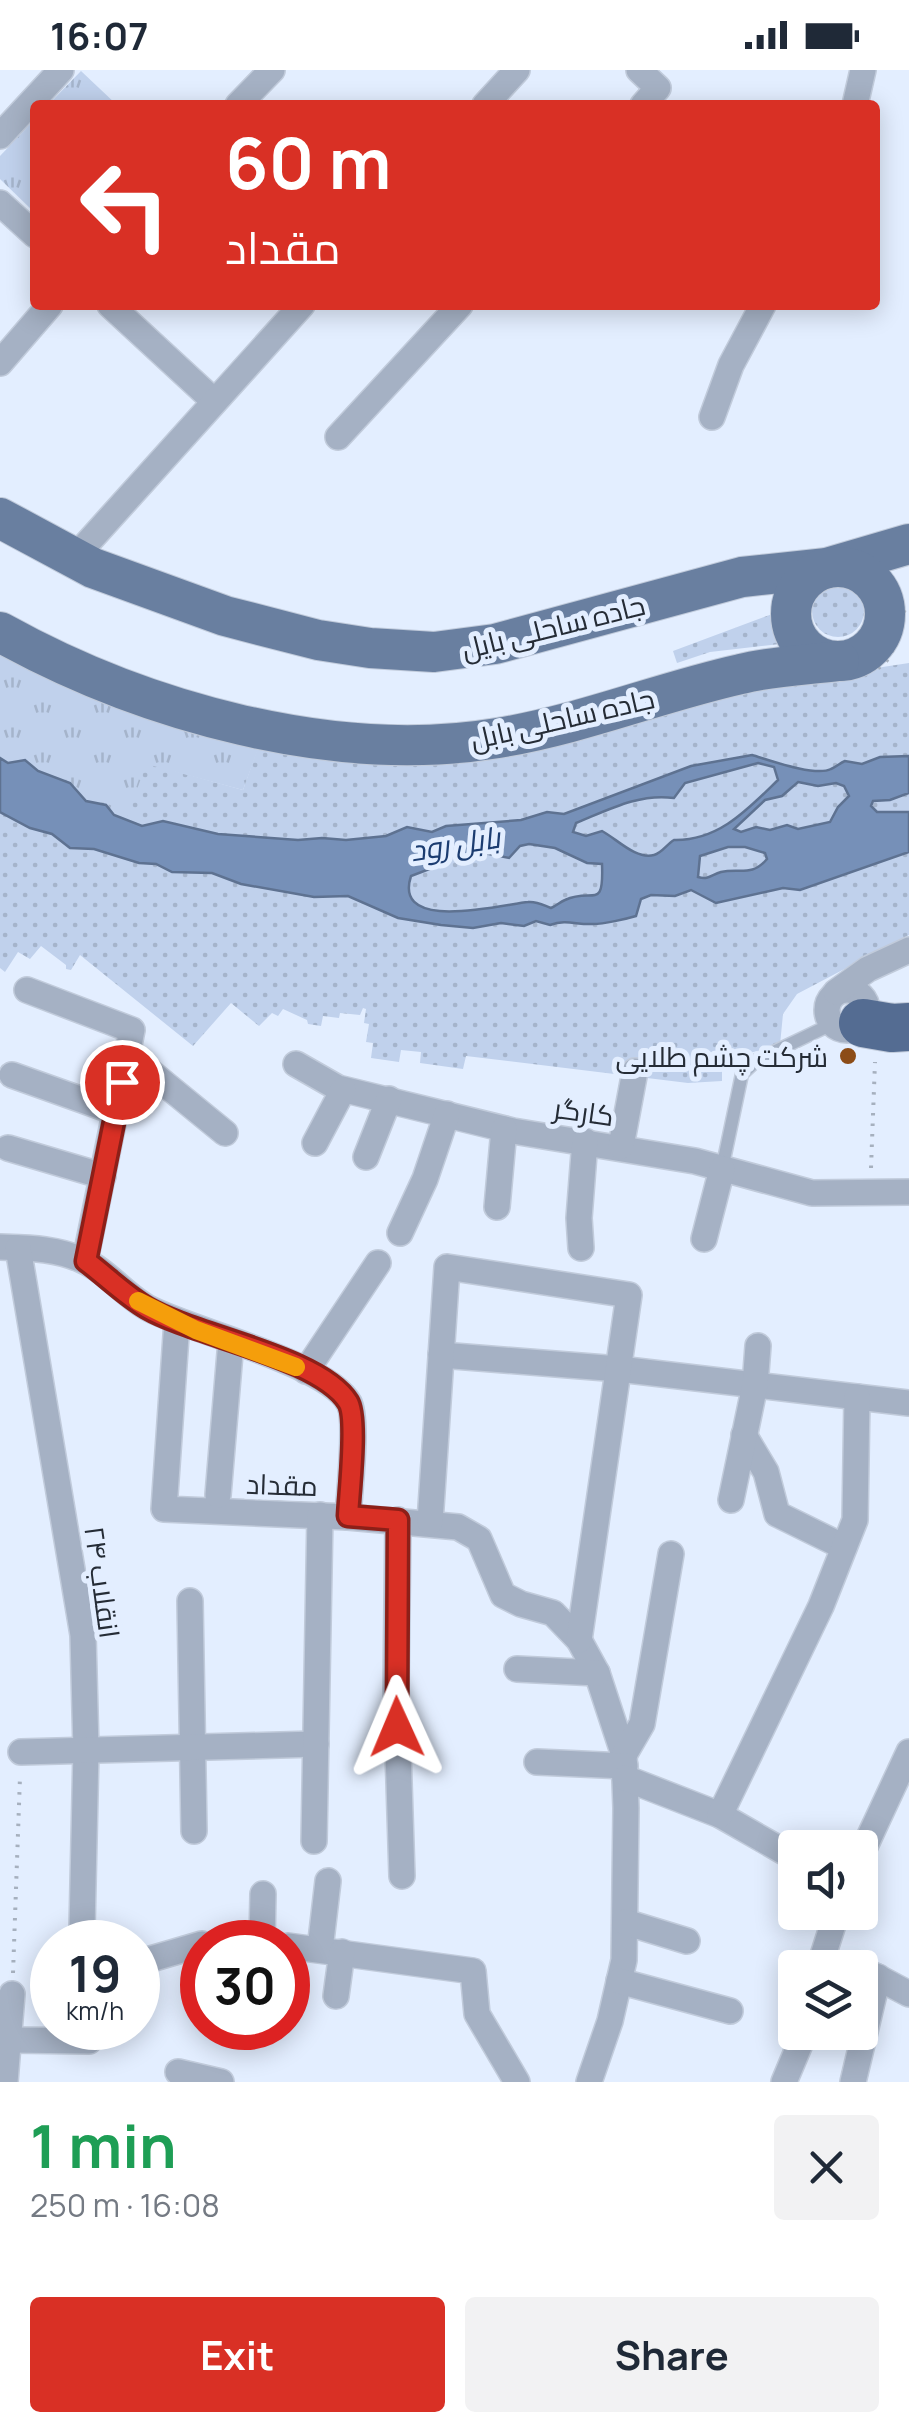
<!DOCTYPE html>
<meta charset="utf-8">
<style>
:root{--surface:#fff;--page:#f2f2f3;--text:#1f2937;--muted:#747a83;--accent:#d93025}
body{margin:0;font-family:Manrope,Cairo,sans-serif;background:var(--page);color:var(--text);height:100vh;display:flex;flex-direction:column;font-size:38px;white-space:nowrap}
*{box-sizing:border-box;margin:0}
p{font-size:32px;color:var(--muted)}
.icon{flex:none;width:55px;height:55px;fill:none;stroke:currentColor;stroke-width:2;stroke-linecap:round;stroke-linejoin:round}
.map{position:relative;height:2012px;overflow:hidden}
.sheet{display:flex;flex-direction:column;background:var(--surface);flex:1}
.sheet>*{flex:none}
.banner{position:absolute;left:30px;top:30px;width:850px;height:210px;border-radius:10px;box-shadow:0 5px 25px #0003;background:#d93025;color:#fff;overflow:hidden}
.fabs{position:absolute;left:778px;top:1760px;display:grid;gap:20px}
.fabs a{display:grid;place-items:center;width:100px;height:100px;border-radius:10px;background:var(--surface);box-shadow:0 5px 25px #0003;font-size:50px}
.speed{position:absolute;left:30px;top:1850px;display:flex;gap:20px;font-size:50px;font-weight:700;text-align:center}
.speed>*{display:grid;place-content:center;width:130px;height:130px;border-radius:50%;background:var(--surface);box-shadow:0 5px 25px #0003;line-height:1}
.speed small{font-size:25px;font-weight:400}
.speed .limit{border:15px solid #d22;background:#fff;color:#111}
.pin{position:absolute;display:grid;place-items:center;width:85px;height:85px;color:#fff;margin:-42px;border:5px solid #fff;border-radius:50%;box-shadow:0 2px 10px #0007}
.me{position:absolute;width:110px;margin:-55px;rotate:359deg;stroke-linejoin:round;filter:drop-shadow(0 0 8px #0008)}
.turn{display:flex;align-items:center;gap:35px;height:210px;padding:0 30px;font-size:45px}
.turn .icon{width:130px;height:130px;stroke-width:2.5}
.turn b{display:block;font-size:70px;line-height:85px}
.round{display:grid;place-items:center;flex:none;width:105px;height:105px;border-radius:10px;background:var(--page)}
.overview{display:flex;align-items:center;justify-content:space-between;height:170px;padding:0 30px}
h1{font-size:60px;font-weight:700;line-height:75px;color:#1e9e55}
.action{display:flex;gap:20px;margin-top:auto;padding:20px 30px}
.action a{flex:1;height:115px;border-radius:10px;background:var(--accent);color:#fff;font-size:40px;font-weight:700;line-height:115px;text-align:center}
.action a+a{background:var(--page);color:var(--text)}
.status{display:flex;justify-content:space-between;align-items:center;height:70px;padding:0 50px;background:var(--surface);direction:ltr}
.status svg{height:28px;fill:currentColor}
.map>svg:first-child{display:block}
</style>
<div class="status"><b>16:07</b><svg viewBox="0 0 49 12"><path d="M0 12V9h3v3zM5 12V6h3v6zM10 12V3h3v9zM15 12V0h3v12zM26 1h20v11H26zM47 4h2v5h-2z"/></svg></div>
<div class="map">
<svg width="909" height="2012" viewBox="0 0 909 2012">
<defs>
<pattern id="grass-dots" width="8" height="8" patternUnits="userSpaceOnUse" patternTransform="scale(2.5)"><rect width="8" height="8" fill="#c0d1ec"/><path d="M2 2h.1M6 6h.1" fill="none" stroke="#a5b4cb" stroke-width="1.8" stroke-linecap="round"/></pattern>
<pattern id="park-tufts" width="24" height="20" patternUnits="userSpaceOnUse" patternTransform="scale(2.5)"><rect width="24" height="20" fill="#c0d1ec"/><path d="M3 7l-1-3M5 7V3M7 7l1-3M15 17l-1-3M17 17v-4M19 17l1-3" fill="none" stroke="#a5b4cb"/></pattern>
</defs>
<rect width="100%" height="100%" fill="#e3eeff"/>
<g fill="url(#grass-dots)">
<circle cx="838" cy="541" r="26"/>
<polygon points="775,543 780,574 710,582 677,593 673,581"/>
<polygon points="909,593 909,865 797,924 783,944 780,975 722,990 722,1011 688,1013 466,986 463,999 420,993 421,982 401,980 399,992 371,988 373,973 366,972 369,954 364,953 366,939 363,938 360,945 340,943 339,948 323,946 321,956 308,954 307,950 283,939 278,946 272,943 259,956 231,933 193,976 80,885 71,900 66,899 66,895 41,876 30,889 18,882 5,902 0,898 0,718 146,693 243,720 263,663 363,676"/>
</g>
<g fill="url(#park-tufts)">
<polygon points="81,1 117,35 48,35"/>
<polygon points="35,49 35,143 0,109 0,86"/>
<polygon points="0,562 265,660 243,720 146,694 123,759 0,718"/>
</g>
<path fill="#7690b8" stroke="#5e7291" stroke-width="2.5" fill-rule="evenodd" d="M 752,685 C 769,690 815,707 831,699 C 836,697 840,693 845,691 L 862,694 L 880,687 L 909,686 L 909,723 L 890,730 L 873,731 L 871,736 L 877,742 L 909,742 L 909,782 L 800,820 L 783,818 L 716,833 L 691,820 L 675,826 L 651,825 L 641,829 L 636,846 C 626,849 604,854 593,854 C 576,855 567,849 550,855 L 536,851 L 524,856 L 501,853 L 473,858 L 441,855 L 398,848 L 348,826 L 314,827 L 241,814 L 212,803 L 172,802 L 156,794 L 139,793 L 94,779 L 70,778 L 52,764 L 30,758 L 0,742 L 0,688 L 8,693 L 25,690 L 38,701 L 70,713 L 86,731 L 106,735 L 114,745 L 142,756 L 163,751 L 218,764 L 298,770 L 322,768 L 346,770 L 386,766 L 407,757 L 432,762 L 446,756 L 521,750 L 547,742 L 564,744 L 691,696 ZM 758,693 L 774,697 L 778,710 C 748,739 719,771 674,770 C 667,774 662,783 654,785 C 636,790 617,769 602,761 L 586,766 L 573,762 L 576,753 C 608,740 639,723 674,728 L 685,713 ZM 798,712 L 818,716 L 836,713 L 844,716 L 849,726 L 838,737 L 830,752 L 798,759 L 787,755 L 770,760 L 756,757 L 741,762 L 734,759 L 765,730 L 782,726 ZM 529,774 L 555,778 L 587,793 L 602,794 C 604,842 593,817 565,830 C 560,832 556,836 551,838 C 543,835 537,831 528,832 C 504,834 392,864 411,806 L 443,794 L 453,786 L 473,787 L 484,783 L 509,788 L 520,776 ZM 728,777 L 745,777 L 765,783 L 767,789 C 752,807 740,798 721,802 C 711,805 709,810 698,807 L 700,786 Z"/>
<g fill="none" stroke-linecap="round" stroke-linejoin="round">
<defs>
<polyline id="lane" points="722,1099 742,1004 757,990 832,954"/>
<g id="street">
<polyline points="639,0 658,18 643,35"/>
<polyline points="238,35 272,0"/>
<polyline points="485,35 517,0"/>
<polyline points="855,35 863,0"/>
<polyline points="0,66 61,0"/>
<polyline points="0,133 35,165"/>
<polyline points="110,235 214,331"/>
<polyline points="0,293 50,235"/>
<polyline points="712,347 731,295 763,235"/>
<polyline points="338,367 460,235"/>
<polyline points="74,488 302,235"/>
<circle cx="847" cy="940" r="20"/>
<polyline points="27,920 132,960 85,1191"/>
<polyline points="836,922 868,899 909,880"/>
<polyline points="127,983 225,1063"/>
<polyline points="296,994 338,1018 513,1061 695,1091 812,1123 909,1122"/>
<polyline points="12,1005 116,1042"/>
<polyline points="315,1073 343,1020"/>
<polyline points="621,1076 635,1001"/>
<polyline points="8,1078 103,1106"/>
<polyline points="366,1087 389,1029"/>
<polyline points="497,1137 504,1059"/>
<polyline points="400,1163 425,1109 447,1044"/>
<polyline points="704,1169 722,1099"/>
<path d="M 0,1177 C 28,1178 56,1178 82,1190 C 108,1201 126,1227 150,1239 C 193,1261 328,1294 349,1333 C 358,1350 349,1424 348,1447"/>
<polyline points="18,1178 83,1565 86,1680 82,1859"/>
<polyline points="581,1178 579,1148 585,1071"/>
<polyline points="177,1251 164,1439 348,1447 458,1457 479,1469 503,1525 521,1534 553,1543 579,1570 597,1603 624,1685 626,1738 624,1890 610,1951 589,2012"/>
<polyline points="441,1285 619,1299 909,1333"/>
<polyline points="306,1301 378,1193"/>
<polyline points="744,1365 766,1402 777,1444 844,1477"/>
<polyline points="218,1425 231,1271"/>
<polyline points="731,1430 755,1315 758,1276"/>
<polyline points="398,1450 396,1619 402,1806"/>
<polyline points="430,1452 447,1197 629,1225 579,1570"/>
<polyline points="190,1531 194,1761"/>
<polyline points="517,1599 597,1603"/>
<polyline points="21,1682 316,1674"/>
<polyline points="624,1685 642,1654 671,1484"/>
<polyline points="537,1692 625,1696"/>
<polyline points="625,1708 720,1745 795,1788"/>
<polyline points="720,1745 821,1536 855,1450 857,1327"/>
<polyline points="314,1771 320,1445"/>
<polyline points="860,1787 909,1682"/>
<polyline points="625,1852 687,1871"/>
<polyline points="262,1872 263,1824"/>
<polyline points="288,1876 473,1901 477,1944 517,2012"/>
<polyline points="320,1879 328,1811"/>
<polyline points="144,1891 202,1874"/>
<polyline points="819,1898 837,1842"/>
<polyline points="860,1898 909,1924"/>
<polyline points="619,1911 730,1941"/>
<polyline points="336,1926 342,1882"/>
<polyline points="10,1970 89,1971"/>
<polyline points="178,2002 221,2012"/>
<polyline points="5,2012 12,1924"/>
<polyline points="784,2012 805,1962"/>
<polyline points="853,2012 878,1907"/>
</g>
<g id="primary">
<polyline points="0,448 93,498 225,546 318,570 370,578 434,582 495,574 742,507 827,498 909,474"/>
<circle cx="838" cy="544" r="47"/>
<path d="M 0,562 C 144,642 335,695 498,668 C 580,655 660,622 741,604 C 773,596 807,595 839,591"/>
</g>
<polyline id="highway" points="863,953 892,958 909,957"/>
</defs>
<use href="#lane" stroke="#c1cbdb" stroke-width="15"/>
<use href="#street" stroke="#c1cbdb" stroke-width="28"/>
<use href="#primary" stroke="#c1cbdb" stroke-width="42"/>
<use href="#highway" stroke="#c1cbdb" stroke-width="50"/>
<g stroke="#a6b0be" stroke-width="4" stroke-dasharray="2.5 8" stroke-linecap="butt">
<path d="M 868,601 C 902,596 890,556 909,534"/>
<polyline points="871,1098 875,992"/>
<polyline points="13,1903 20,1707"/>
</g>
<use href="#lane" stroke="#a5b1c4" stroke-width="12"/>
<use href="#street" stroke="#a5b1c4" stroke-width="25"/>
<use href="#primary" stroke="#697fa0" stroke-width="40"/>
<use href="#highway" stroke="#546c92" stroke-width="48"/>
</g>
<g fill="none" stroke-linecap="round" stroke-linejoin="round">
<defs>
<path id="route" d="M 122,1012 L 86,1191 C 106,1206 125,1225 147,1238 C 195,1266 320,1287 348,1332 C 358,1348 349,1424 348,1446 L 398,1450 L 397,1657"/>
</defs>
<use href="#route" stroke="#8d1f18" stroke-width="25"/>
<use href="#route" stroke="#d93025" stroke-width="18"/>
<polyline stroke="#f59e0b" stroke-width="18" points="138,1231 196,1260 296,1297"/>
</g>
<circle fill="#8c4c17" stroke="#e3eeff" stroke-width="4" cx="848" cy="986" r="10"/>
<g text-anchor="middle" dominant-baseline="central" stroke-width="10" stroke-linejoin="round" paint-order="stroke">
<g font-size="28" fill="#252c36" stroke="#e3eeff">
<text transform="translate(553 556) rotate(-14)">جاده ساحلی بایل</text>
<text transform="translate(562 648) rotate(-13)">جاده ساحلی بابل</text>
<text transform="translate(584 1041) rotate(8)">کارگر</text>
<text transform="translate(282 1414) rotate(2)">مقداد</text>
<text transform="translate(103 1512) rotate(82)">انقلاب ۲۴</text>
</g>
<g font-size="28" fill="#252c36" stroke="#e3eeff" text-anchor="end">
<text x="828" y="986">شرکت چشم طلایی</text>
</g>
<g font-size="30" font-style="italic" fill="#1c3d71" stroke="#e3eeff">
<text transform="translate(455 773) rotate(-9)">بابل رود</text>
</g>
</g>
</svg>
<div class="fabs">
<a><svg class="icon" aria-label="sound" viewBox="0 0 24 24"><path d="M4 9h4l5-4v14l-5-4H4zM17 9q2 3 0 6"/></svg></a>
<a><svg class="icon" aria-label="layers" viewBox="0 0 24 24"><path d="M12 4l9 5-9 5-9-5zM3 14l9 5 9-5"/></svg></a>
</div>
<div class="speed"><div>19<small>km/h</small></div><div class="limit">30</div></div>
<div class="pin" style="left:122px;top:1012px;background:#d93025"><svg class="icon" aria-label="arrive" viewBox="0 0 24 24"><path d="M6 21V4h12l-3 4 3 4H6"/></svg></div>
<svg class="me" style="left:397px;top:1657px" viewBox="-20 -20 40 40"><path d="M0-17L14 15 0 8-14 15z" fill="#d93025" stroke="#fff" stroke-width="4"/></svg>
<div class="banner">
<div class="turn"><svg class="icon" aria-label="left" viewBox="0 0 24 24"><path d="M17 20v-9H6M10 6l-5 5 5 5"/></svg><div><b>60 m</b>مقداد</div></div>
</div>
</div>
<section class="sheet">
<div class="overview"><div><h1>1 min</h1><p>250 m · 16:08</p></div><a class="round"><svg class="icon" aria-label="close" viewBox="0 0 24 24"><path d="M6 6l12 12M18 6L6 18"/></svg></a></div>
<div class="action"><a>Exit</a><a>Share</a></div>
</section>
